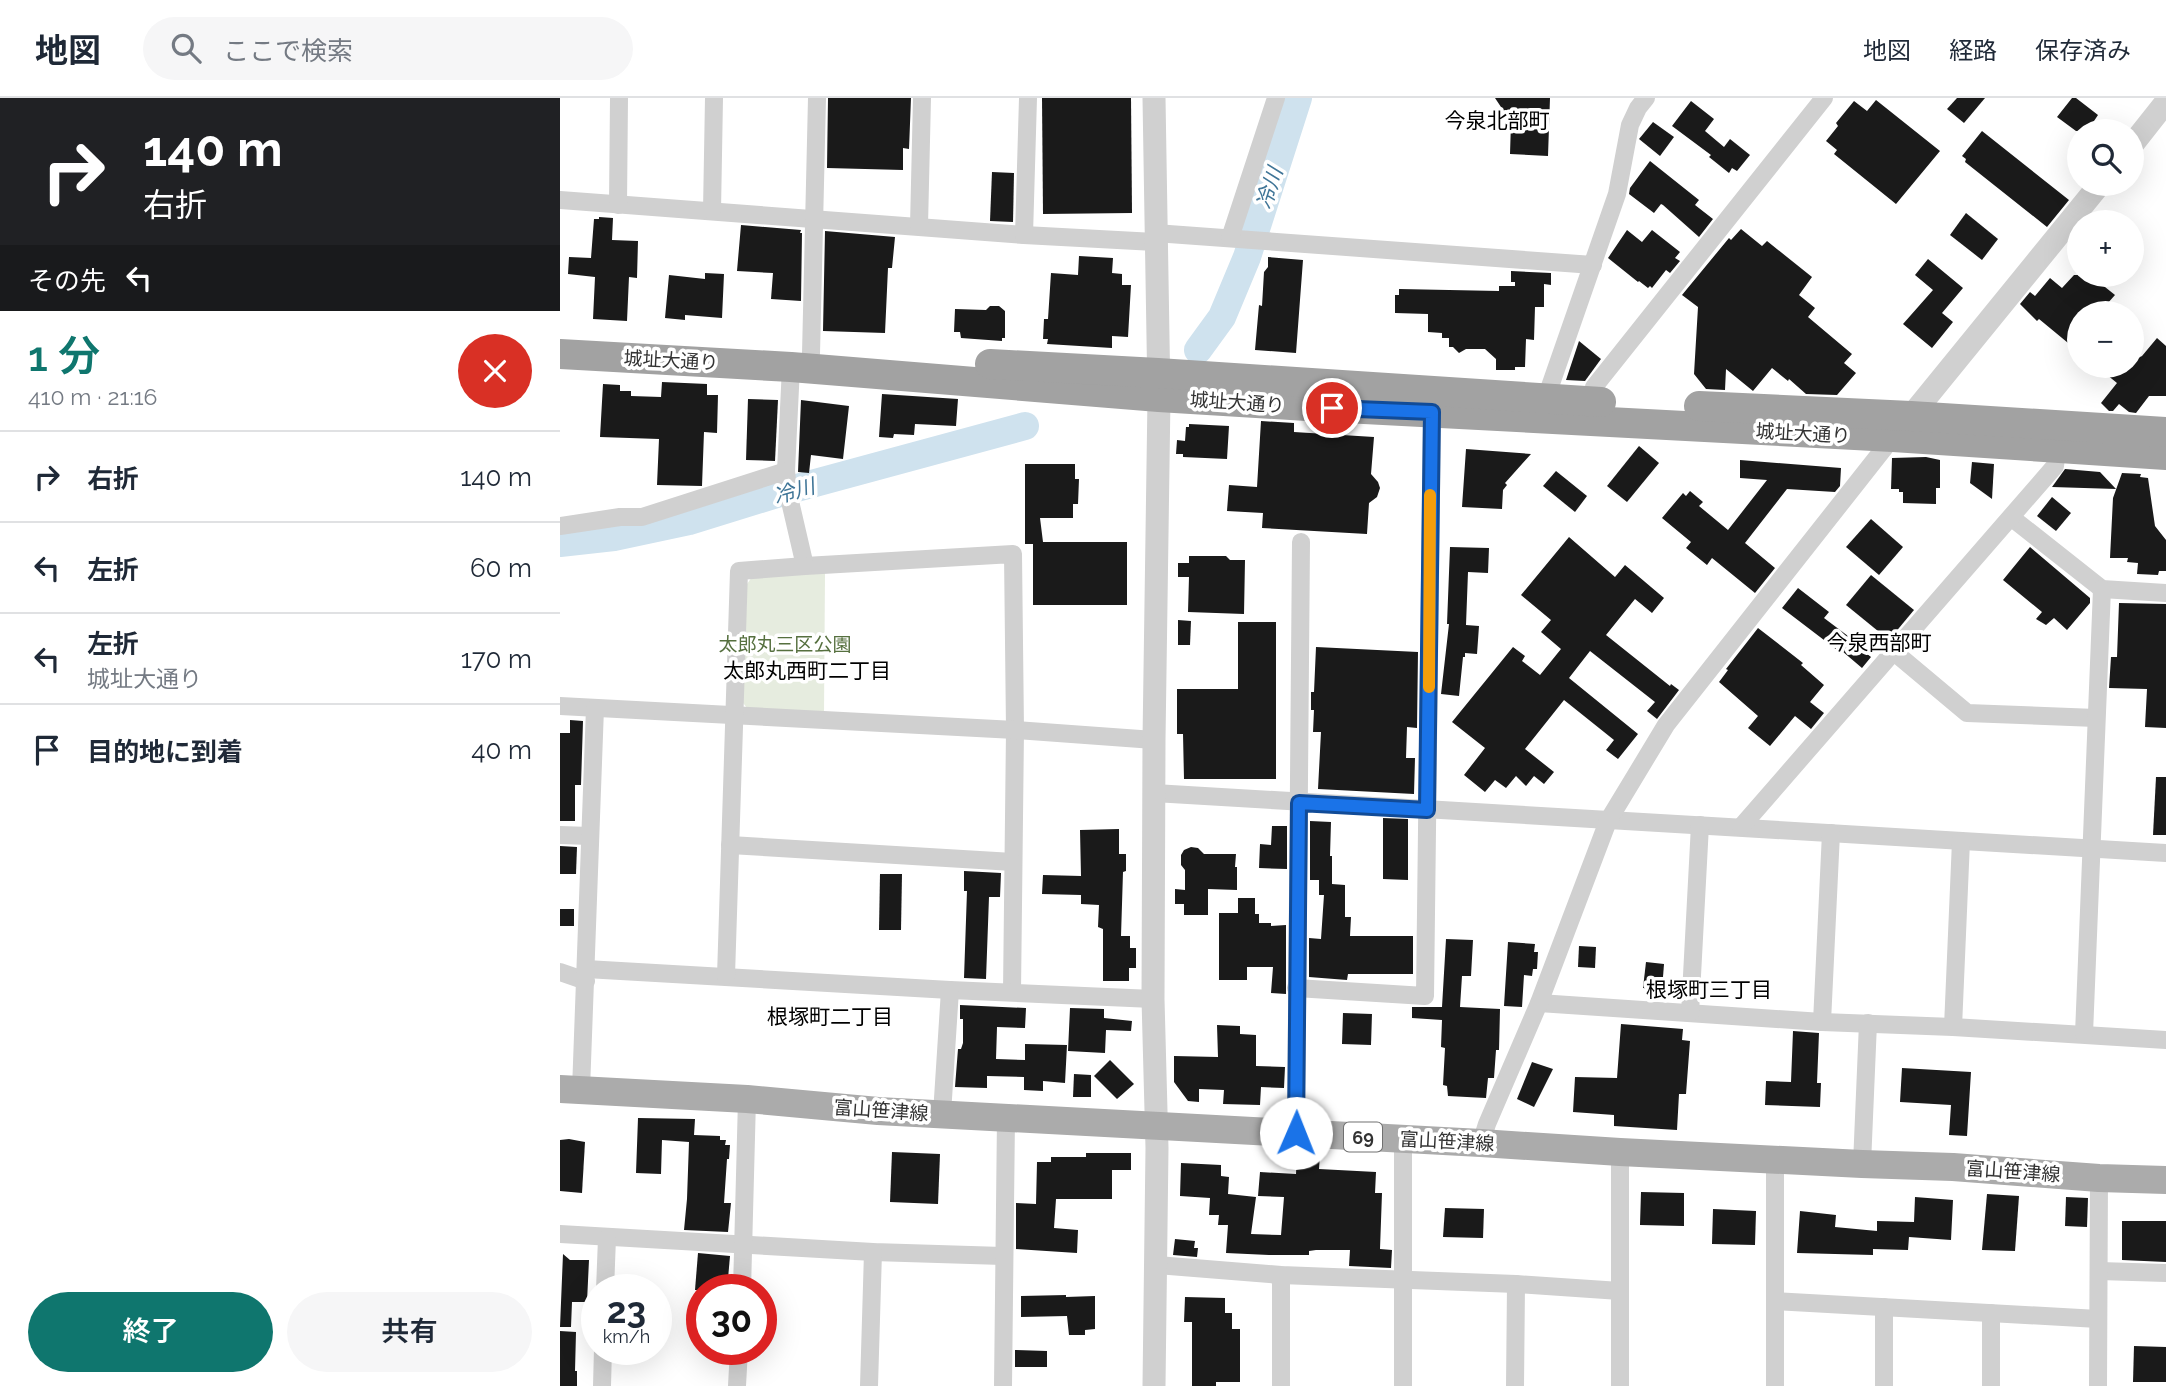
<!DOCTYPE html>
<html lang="ja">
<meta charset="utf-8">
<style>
:root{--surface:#fff;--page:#f6f6f7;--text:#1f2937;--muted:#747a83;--line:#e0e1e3;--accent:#0f766e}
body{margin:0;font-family:Raleway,"Noto Sans JP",sans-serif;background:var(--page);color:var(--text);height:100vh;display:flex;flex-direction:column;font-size:26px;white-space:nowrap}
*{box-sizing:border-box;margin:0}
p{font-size:23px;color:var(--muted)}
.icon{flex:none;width:38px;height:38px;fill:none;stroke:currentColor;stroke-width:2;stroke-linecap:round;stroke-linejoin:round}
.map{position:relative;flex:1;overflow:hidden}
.sheet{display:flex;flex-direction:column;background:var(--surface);width:560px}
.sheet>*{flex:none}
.top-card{background:#202124;color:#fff;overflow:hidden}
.fabs{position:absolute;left:1507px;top:21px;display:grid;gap:14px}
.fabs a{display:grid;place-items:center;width:77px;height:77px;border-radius:50%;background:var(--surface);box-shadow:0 7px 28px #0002;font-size:35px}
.speed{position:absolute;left:21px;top:1176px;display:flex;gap:14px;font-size:35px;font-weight:700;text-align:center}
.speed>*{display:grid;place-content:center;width:91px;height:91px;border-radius:50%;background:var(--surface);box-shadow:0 7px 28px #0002;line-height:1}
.speed small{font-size:18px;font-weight:400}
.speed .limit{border:10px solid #d22;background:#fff;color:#111}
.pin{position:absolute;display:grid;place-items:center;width:60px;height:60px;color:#fff;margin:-30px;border:4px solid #fff;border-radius:50%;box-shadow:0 2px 7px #0007}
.me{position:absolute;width:77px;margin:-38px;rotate:1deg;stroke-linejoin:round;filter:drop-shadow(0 0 5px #0008)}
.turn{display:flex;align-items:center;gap:24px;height:147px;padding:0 28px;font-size:32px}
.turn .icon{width:91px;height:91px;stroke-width:2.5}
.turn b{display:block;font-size:49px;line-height:60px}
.then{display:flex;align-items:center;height:66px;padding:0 28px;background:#0003;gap:14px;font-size:26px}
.round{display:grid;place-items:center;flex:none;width:74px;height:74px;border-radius:37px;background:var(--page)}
.summary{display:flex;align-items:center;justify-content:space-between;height:119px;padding:0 28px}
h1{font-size:42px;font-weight:600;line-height:52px;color:var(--accent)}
.cta{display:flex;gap:14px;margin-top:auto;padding:14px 28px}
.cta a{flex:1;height:80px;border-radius:42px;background:var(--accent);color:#fff;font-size:28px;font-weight:600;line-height:80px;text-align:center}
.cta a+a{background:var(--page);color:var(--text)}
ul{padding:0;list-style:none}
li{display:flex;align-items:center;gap:21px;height:91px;padding:0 28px;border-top:2px solid var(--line)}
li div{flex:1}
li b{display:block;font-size:26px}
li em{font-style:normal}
header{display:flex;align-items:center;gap:42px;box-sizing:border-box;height:98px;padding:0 35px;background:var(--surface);border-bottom:2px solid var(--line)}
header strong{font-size:33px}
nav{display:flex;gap:38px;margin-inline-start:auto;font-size:24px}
.search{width:490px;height:63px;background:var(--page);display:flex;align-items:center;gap:18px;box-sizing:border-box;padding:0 24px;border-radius:38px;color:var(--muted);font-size:26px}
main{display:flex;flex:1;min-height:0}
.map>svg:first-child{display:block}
</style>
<header>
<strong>地図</strong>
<div class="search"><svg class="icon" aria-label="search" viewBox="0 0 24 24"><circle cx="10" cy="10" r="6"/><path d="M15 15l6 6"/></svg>ここで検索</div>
<nav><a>地図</a><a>経路</a><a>保存済み</a></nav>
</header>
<main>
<section class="sheet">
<div class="top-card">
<div class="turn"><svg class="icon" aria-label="right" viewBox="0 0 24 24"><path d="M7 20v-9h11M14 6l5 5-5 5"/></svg><div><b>140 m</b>右折</div></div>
<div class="then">その先<svg class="icon" aria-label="left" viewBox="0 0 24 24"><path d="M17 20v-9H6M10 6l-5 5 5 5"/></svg></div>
</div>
<div class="summary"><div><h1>1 分</h1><p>410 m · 21:16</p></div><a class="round" style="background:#d93025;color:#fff"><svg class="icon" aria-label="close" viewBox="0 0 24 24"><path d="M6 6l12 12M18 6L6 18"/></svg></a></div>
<ul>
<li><svg class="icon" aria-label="right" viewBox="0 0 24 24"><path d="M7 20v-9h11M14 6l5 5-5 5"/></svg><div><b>右折</b></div><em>140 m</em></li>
<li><svg class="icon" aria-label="left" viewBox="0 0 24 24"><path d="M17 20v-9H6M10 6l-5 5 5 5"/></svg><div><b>左折</b></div><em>60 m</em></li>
<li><svg class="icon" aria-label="left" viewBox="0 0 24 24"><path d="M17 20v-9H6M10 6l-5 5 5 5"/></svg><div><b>左折</b><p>城址大通り</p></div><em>170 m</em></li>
<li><svg class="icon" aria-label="arrive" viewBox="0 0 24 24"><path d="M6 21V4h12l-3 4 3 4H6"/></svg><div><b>目的地に到着</b></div><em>40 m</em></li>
</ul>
<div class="cta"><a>終了</a><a>共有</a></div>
</section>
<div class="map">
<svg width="1606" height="1288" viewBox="0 0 1606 1288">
<rect width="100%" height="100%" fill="#fff"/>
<polygon fill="#e6ecdf" points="265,475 264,616 188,611 183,605 187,486 192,479"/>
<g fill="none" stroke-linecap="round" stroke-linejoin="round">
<g stroke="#cfe2ee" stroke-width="28">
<polyline points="638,252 662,219 687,159 738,0"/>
<polyline points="0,445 54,439 129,423 233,391 465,328"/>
</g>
</g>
<g fill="#1a1a1a">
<polygon points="268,0 351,0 349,51 343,50 343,72 267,70"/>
<polygon points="482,0 571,0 572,115 483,116"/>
<polygon points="935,0 990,0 988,58 950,56 951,24"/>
<polygon points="1397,0 1425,0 1404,25 1387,11"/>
<polygon points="1512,0 1516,0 1538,17 1532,26 1541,33 1516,33 1497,19"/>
<polygon points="1316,2 1380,53 1336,106 1274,56 1277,52 1266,43 1278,28 1276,25 1294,3 1307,13"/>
<polygon points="1131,3 1154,21 1145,33 1164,49 1170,41 1190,57 1177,73 1172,70 1169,75 1149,59 1151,57 1112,28"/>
<polygon points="1093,24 1114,39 1100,58 1079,41"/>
<polygon points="1422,33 1509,102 1487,129 1405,64 1406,61 1402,58"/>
<polygon points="1090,63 1139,102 1135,107 1153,121 1139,139 1103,107 1101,106 1094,115 1069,96 1070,90"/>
<polygon points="432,74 454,75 453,124 430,123"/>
<polygon points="1406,115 1438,141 1422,162 1390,137"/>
<polygon points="39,119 53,120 52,142 78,143 77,180 69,179 67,223 33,221 35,179 8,176 9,159 31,160 34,121 39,121"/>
<polygon points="181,127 241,132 240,135 242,135 241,203 211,201 213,175 177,173"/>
<polygon points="1181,131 1202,148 1207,143 1252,179 1239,197 1255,210 1248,219 1292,256 1284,265 1296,275 1277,297 1246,296 1229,281 1228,283 1212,270 1193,293 1166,271 1165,292 1146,291 1134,276 1138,209 1122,197 1169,140 1171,142"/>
<polygon points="1067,132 1082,144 1092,132 1120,154 1115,160 1120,163 1110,175 1106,172 1092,190 1090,188 1088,190 1079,183 1078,184 1048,160"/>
<polygon points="265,133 335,139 332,170 328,170 325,235 263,233"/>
<polygon points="519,158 553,160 552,175 562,176 562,187 571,187 568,239 552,238 552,250 487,246 488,241 483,241 484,221 488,221 491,175 518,177"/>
<polygon points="708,159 743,162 736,255 695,252 699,207 702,208 704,174 708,169"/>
<polygon points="1368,161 1403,190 1382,215 1393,224 1372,250 1343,226 1373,192 1355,177"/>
<polygon points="951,173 991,175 991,187 984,186 984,209 975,209 974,242 966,241 965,269 955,269 955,272 936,272 936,261 925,251 906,251 899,255 893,249 889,249 889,240 882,240 882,235 868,234 868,216 835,215 835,197 839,197 839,191 939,193 939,188 955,188 955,184 951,184"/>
<polygon points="145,175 164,176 162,220 125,217 125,222 105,220 109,177 145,181"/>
<polygon points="1514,177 1530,177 1555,197 1539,215 1519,215 1519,254 1479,221 1477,223 1460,206 1470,194 1475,198 1490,180 1502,190"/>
<polygon points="430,208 439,208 445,213 445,240 442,240 442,243 401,240 400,234 394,234 395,211 426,212"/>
<polygon points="1597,240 1606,248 1606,298 1589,298 1576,315 1569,314 1559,306 1553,313 1549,313 1541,305 1557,285 1536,268 1572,268 1572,255 1578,260 1582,258"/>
<polygon points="1019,243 1041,261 1025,283 1006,282"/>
<polygon points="102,284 147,286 147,297 158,297 157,335 144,334 142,388 97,387 99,341 40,339 43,286 60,287 60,293 71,293 71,298 101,299"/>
<polygon points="322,296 398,301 396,328 355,326 354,337 334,336 333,340 319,339"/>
<polygon points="188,301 218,302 215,363 186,362"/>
<polygon points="241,302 289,308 283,361 251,357 249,375 238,374"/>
<polygon points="701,323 734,325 734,334 814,339 811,376 818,384 820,390 817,399 809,405 807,436 702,430 703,415 667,413 669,387 697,389"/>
<polygon points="629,326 669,328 667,361 623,359 623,356 616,356 617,342 625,343 626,329 629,329"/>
<polygon points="1079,348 1099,365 1067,404 1047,388"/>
<polygon points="906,351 971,356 945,385 947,387 943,392 942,411 902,409"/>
<polygon points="1366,359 1380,362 1380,390 1376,390 1376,406 1343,405 1343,394 1339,394 1339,391 1331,391 1332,360"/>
<polygon points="1180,362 1281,370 1280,388 1275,394 1227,391 1185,445 1215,470 1195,495 1152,460 1147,467 1126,450 1131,444 1102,420 1123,395 1126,398 1130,393 1143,404 1139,408 1168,432 1207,382 1180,380"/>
<polygon points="1412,364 1434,366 1432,401 1410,385"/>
<polygon points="465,366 515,366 515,381 519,381 518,406 513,406 513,420 480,420 483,444 567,444 567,507 473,507 473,446 465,446"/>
<polygon points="1505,371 1540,374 1556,391 1492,389"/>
<polygon points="996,373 1027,398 1015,414 983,388"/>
<polygon points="1562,375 1581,376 1580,379 1588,380 1595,428 1606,442 1606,473 1599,473 1598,477 1577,476 1578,465 1567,464 1568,460 1550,460 1553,400"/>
<polygon points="1492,399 1511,415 1496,433 1477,418"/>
<polygon points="1311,421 1343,449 1319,477 1286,449"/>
<polygon points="1009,439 1055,479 1065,467 1104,500 1092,515 1075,501 1046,537 1110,588 1111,586 1119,592 1097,621 1087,613 1095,604 1030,553 1009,580 1078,636 1058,661 1046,652 1054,642 1004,602 965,651 994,674 984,686 974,678 966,688 956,678 946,690 935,682 925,694 904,677 925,650 892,624 953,549 965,558 962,563 980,577 1001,551 981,534 991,522 961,497"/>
<polygon points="890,449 929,450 928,475 908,474 906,527 919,528 917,556 905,555 905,559 903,559 899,598 881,596 889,526 887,526"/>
<polygon points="1470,449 1530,500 1530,505 1507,532 1494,520 1486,527 1476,521 1482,514 1443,482"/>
<polygon points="629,458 666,458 670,462 685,462 684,516 628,514 629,479 618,479 618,465 629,465"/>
<polygon points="1311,477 1354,512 1329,542 1286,507"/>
<polygon points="1238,490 1269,514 1264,520 1292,541 1291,542 1311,559 1302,570 1282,553 1281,555 1222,510"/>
<polygon points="1559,505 1606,506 1606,630 1585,629 1587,591 1549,590 1551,559 1557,559"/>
<polygon points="618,522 631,523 630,547 618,547"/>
<polygon points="678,524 716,524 716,681 624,681 623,636 617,636 617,591 678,591"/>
<polygon points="1198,530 1243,565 1241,567 1264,587 1250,604 1264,615 1251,631 1235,618 1210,648 1188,630 1198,618 1159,584 1168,572 1166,571"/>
<polygon points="756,549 858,554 857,630 847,629 846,660 855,660 854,696 758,691 761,634 753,634 754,612 751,612 751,594 754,594"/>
<polygon points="10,622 23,623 21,687 15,687 15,723 0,723 0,635 10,635"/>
<polygon points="1596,679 1606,679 1606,737 1593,737"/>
<polygon points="823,720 848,721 848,782 823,781"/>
<polygon points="750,723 771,724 770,758 772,758 772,786 785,787 785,819 791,819 790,838 853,838 853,876 788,876 787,882 749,879 749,840 761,841 764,797 759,797 759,782 750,782"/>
<polygon points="712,728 727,728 727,771 699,770 700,746 711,747"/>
<polygon points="559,731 559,756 566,756 566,773 563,774 561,838 570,838 570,850 576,850 576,870 569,870 569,883 543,883 543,831 538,829 539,807 521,806 521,797 482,796 483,777 521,778 520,732"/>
<polygon points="0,748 17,749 16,776 0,776"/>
<polygon points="631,749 638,750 644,756 676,756 675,769 677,769 677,792 648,791 648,817 624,817 624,806 615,806 615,791 625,792 625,772 621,767 621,757 624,752"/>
<polygon points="404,773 441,775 440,799 429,799 426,881 404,880 407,793 404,793"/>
<polygon points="320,776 342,776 341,832 319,832"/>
<polygon points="678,800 695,800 695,816 699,816 699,825 711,825 711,828 726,827 726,896 711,895 713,869 687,869 687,882 659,882 659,815 678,815"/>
<rect x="0" y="811" width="14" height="17"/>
<polygon points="886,841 913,842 911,878 902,878 900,909 940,911 939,952 936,952 934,980 928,980 926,1000 888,998 887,988 883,987 885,950 881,949 882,922 852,920 852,909 882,909"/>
<polygon points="948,844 975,846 974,854 978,854 977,871 973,871 972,878 964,877 962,909 944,908"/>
<polygon points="1019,848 1036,849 1035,870 1018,869"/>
<polygon points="1086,864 1104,866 1102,892 1083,890"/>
<polygon points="400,907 466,910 465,930 437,929 436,961 465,962 465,946 507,947 505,985 483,983 483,993 464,992 464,979 427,978 427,990 395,989 398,951 401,951 403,945 403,921 400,921"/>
<polygon points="510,910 544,911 544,920 572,923 571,933 546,932 545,955 508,953"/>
<polygon points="783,915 812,916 811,947 782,946"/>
<polygon points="1061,926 1123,931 1122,942 1130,943 1126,996 1119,996 1117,1032 1054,1028 1054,1017 1013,1014 1015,979 1057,980"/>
<polygon points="657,927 680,928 680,936 696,937 696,968 725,969 724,990 701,989 700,1007 663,1006 664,992 639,991 639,1004 628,1003 614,984 614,958 658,959"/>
<polygon points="1233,933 1259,935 1257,985 1261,985 1260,1009 1205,1007 1206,983 1231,984"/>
<polygon points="550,962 574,986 557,1001 534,978"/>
<polygon points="972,964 993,971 974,1009 957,1001"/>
<polygon points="1342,970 1411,974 1407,1038 1389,1037 1391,1007 1340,1004"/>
<polygon points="514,976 531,977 531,999 513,999"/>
<polygon points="78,1020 135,1021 134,1037 160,1038 160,1042 166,1042 165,1047 170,1047 169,1061 167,1061 164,1105 171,1105 168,1134 124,1132 127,1101 129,1044 102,1042 101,1076 76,1075"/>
<polygon points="9,1041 25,1044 22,1095 0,1093 0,1042"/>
<polygon points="332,1054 380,1056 378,1106 330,1104"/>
<polygon points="526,1055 571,1055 571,1072 552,1072 552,1101 496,1101 494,1130 518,1132 517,1155 456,1151 456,1105 476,1106 477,1064 491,1064 491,1059 526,1059"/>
<polygon points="737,1055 760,1056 759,1071 816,1074 815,1095 822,1095 820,1151 832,1152 831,1170 789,1168 790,1152 756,1152 749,1153 749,1157 709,1157 666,1155 668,1127 658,1127 659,1117 649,1117 650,1100 620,1098 621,1065 661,1067 661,1078 669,1079 668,1096 696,1099 691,1136 721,1137 724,1099 698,1098 700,1074 736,1076"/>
<polygon points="1081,1094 1124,1095 1124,1128 1080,1127"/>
<polygon points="1427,1096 1459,1098 1455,1153 1422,1152"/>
<polygon points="1355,1099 1393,1102 1391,1142 1349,1139 1348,1152 1313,1151 1313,1157 1237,1155 1240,1113 1276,1117 1275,1129 1317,1133 1317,1123 1354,1124"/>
<polygon points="1506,1099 1528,1100 1527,1129 1505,1128"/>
<polygon points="885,1110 924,1111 923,1140 883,1139"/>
<polygon points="1153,1111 1196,1113 1195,1147 1152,1146"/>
<polygon points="1562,1123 1606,1123 1606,1164 1562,1162"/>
<polygon points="615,1141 635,1143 634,1150 638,1150 637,1159 613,1157"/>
<polygon points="138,1155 170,1158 167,1192 135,1192"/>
<polygon points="3,1156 10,1162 29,1162 27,1204 12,1204 11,1229 0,1229"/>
<polygon points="506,1197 506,1199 535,1198 535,1231 525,1232 525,1237 509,1237 507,1218 461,1219 461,1198"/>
<polygon points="625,1199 665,1200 665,1215 672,1215 672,1231 680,1231 680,1284 656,1284 656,1288 632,1288 632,1224 624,1224"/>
<polygon points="0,1233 16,1234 15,1273 17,1273 17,1288 0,1288"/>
<polygon points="1574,1248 1606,1249 1606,1284 1573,1284"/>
<polygon points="455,1252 487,1253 487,1269 455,1269"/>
</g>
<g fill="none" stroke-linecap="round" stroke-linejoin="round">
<g stroke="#d0d0d0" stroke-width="18">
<polyline points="0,102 464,137 595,144"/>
<polyline points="58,107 59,0"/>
<polyline points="152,113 154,0"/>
<polyline points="359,128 362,0"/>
<polyline points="595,135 1033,167"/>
<polyline points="464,137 468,0"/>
<polyline points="670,140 716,0"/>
<polyline points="251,256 257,0"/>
<polyline points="231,269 226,373 229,399 245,468 453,456 455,632 452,894"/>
<polyline points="986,300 1057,96 1070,27 1078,10 1086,0"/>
<polyline points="1033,304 1034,289 1264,0"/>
<polyline points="1452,420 1542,491 1606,495"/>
<polyline points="0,428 60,419 82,419 226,373"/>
<polyline points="1333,553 1407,615 1536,620"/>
<polyline points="0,608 455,632 594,642"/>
<polyline points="594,695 1606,755"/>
<polyline points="1181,729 1495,368 1497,351"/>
<polyline points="0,737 30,738"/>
<polyline points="170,747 453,764"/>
<polyline points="26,871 390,892 593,901"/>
<polyline points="0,874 26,883"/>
<polyline points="166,878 179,473 245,468"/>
<polyline points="736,890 865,898 872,315"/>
<polyline points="979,905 1262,924 1393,929 1606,942"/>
<polyline points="1130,915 1140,727"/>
<polyline points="1262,924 1271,735"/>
<polyline points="1393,929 1401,743"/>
<polyline points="1524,936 1542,491"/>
<polyline points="21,992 35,610"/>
<polyline points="382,1016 390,892"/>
<polyline points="736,1035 741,444"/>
<polyline points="921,1045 927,1026 979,905 1048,723 1106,627 1333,339"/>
<polyline points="1302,1066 1308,925"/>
<polyline points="0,1136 313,1154 443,1158"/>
<polyline points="597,1167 721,1177 956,1186 1060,1193"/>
<polyline points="1539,1173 1606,1175"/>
<polyline points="721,1177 721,1288"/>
<polyline points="45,1192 47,1140"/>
<polyline points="182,1192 187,1001"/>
<polyline points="1215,1203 1538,1221"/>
<polyline points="1431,1215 1431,1288"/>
<polyline points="42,1288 43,1251"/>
<polyline points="177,1288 179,1251"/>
<polyline points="309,1288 313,1154"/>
<polyline points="443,1288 446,1019"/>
<polyline points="843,1288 843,1041"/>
<polyline points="955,1288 956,1186"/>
<polyline points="1060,1288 1060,1054"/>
<polyline points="1215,1288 1215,1061"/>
<polyline points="1324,1288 1324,1209"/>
<polyline points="1538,1288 1539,1080"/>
</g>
<g stroke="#d0d0d0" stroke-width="23">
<polyline points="1572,47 1606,4"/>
<polyline points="1343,328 1540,86"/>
<polyline points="594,1288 597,1050 593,901 594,642 599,299 594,0"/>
</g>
<polyline stroke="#ababab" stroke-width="28" points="0,991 187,1001 318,1013 921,1045 1060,1054 1302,1066 1393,1069 1539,1080 1606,1082"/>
<g stroke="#a2a2a2" stroke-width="30">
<polyline points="0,256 231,269 599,299 747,308 1333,339 1606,357"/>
<polyline points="430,266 598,275 1041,304"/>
<polyline points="1139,308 1351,318 1606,334"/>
</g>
</g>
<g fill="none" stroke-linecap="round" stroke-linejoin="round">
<defs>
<polyline id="route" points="736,1035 739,705 867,712 872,314 772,310"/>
</defs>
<use href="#route" stroke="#114b97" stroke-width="18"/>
<use href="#route" stroke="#1a73e8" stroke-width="12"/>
<polyline stroke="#f59e0b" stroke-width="12" points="869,589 870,397"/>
</g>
<g text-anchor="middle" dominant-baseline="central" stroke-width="7" stroke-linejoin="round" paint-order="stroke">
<rect fill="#fff" stroke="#707070" stroke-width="2" x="784" y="1024.5" width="38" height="29" rx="5"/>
<g font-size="18" font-weight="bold" fill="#333">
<text x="803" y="1039">69</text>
</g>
<g font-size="19" fill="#333" stroke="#fff">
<text transform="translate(111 262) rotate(3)">城址大通り</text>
<text transform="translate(677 304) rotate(4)">城址大通り</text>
<text transform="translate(1243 335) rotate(3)">城址大通り</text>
<text transform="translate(321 1012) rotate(4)">富山笹津線</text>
<text transform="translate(887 1043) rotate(3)">富山笹津線</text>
<text transform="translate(1453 1073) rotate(4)">富山笹津線</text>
</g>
<g font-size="19" fill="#56703f" stroke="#fff">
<text x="225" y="546">太郎丸三区公園</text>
</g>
<g font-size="21" fill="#000" stroke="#fff">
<text x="937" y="22">今泉北部町</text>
<text x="1319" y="544">今泉西部町</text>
<text x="247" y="572">太郎丸西町二丁目</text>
<text x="1149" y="891">根塚町三丁目</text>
<text x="270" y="918">根塚町二丁目</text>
</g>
<g font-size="21" font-style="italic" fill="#3f7597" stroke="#fff">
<text transform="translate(709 90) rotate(-72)">冷川</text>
<text transform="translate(234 393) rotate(-16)">冷川</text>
</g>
</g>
</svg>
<div class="fabs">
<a><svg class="icon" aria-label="search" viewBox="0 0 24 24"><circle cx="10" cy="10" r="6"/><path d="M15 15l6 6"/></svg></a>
<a>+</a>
<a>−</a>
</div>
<div class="speed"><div>23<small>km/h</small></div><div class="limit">30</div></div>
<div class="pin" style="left:772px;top:310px;background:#d93025"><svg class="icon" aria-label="arrive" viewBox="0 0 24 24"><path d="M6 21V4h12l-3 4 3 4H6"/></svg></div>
<svg class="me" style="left:736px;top:1035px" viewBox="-20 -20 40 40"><circle r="19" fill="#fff"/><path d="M0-13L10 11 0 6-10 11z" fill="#1a73e8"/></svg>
</div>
</main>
